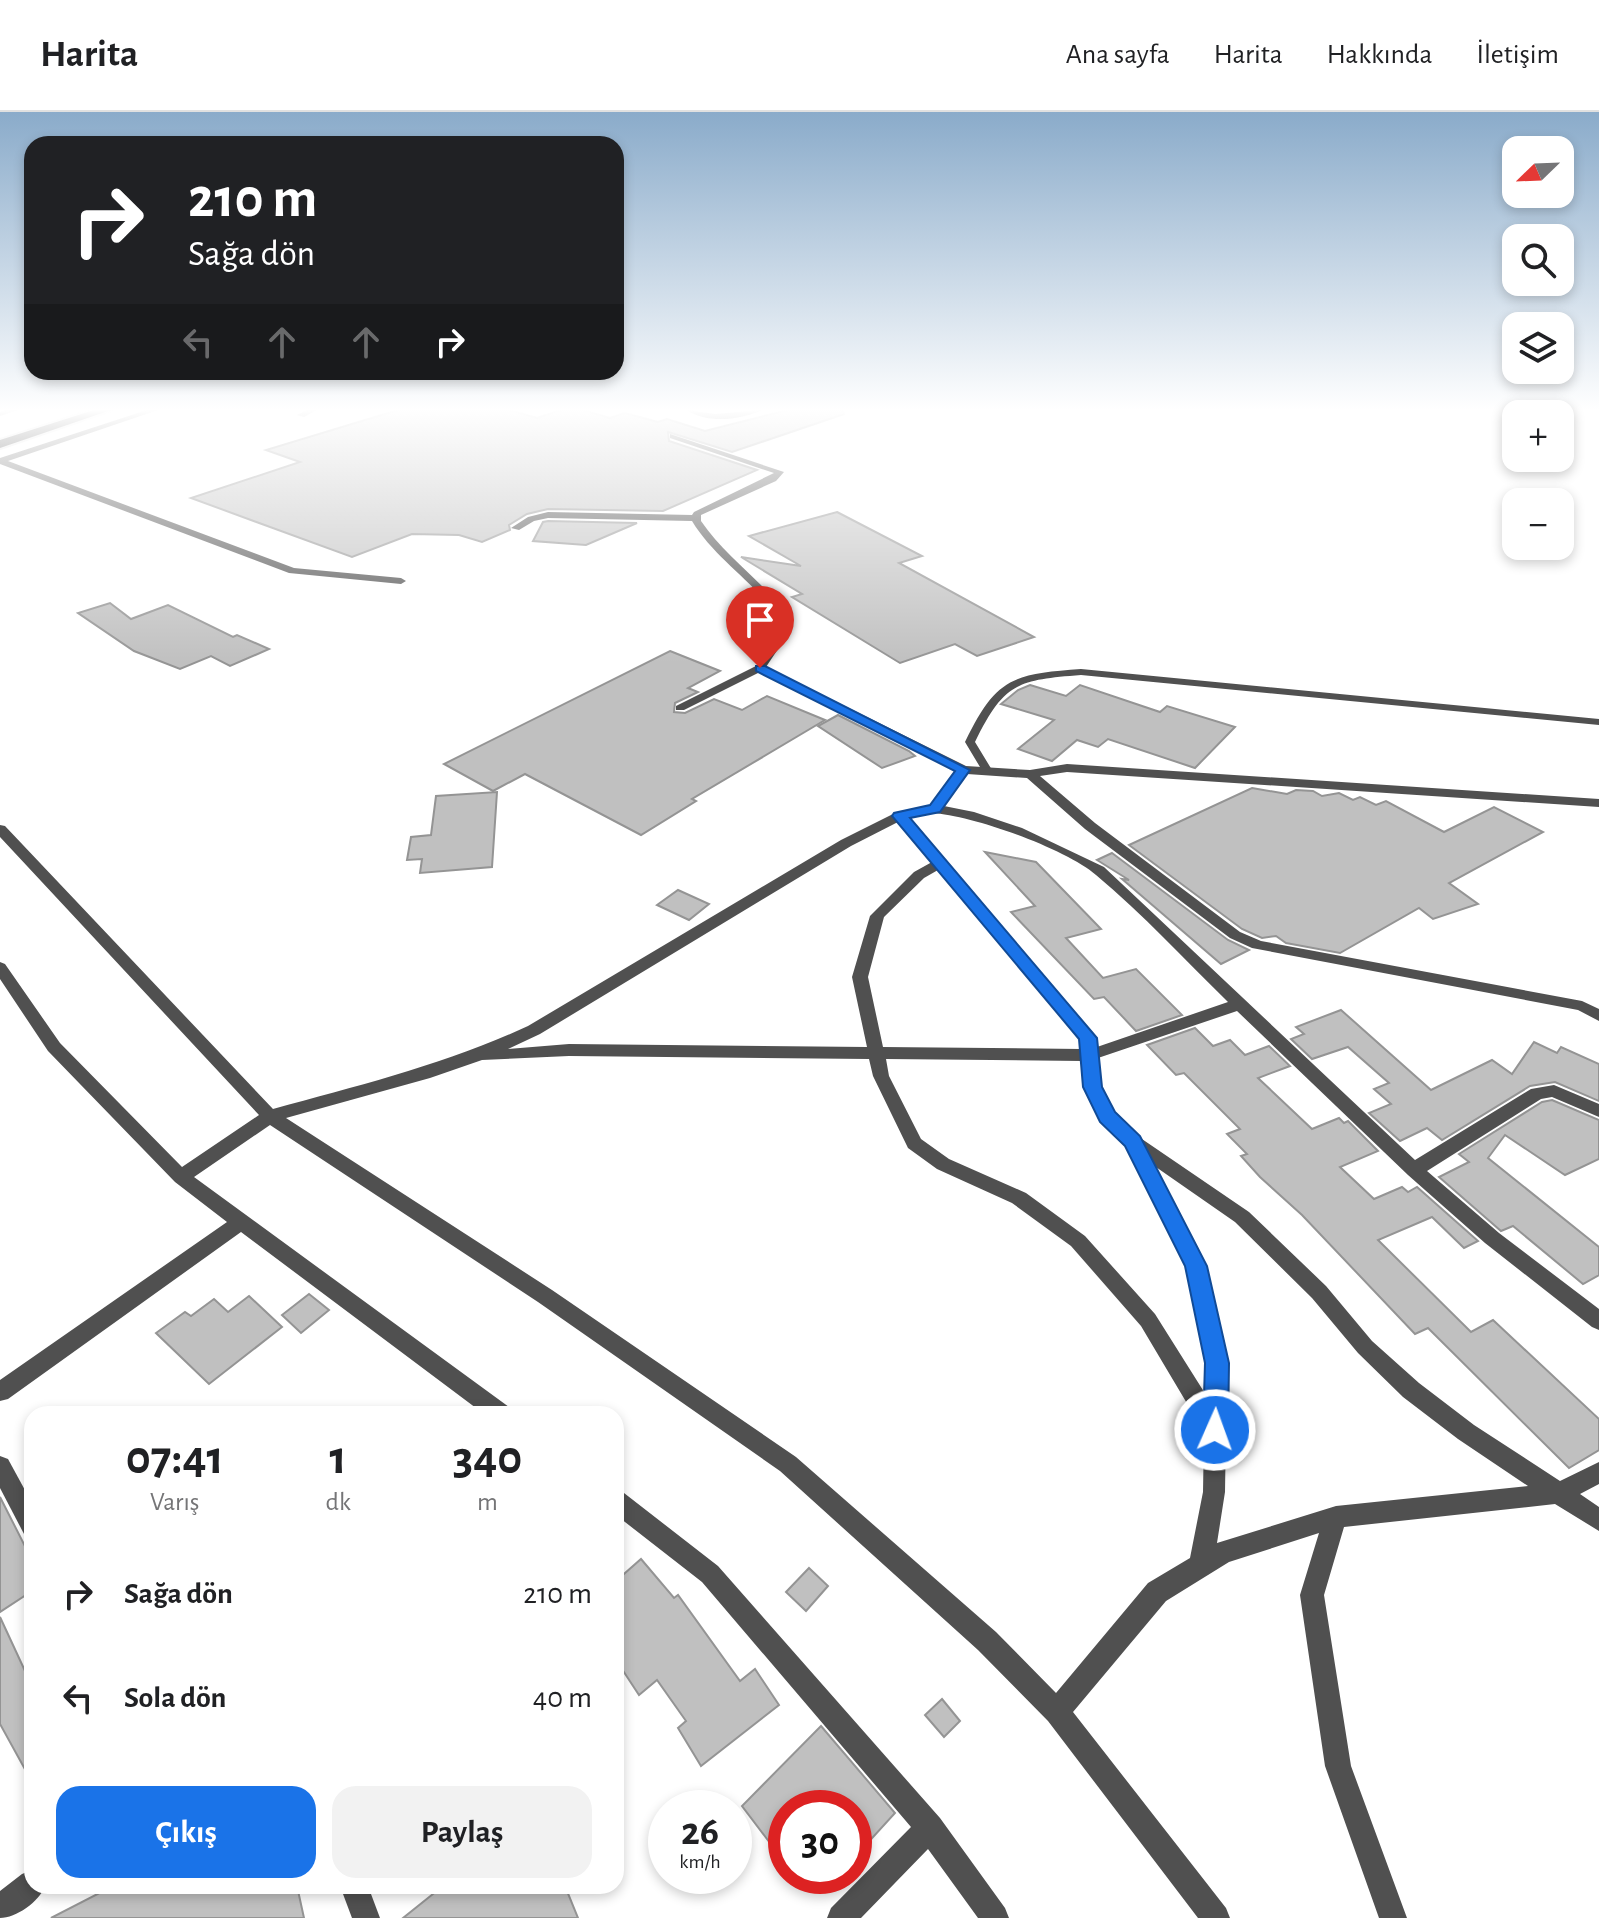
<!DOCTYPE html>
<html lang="tr">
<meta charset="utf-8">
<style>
:root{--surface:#fff;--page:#f2f2f2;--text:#202124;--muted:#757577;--line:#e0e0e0;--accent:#1a73e8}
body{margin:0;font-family:"Alegreya Sans",sans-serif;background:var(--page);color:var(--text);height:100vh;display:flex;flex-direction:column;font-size:30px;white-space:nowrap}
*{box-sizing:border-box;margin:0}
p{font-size:26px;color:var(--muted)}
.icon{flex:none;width:44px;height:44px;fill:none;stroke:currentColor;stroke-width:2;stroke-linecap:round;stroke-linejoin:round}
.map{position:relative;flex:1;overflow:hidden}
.drawer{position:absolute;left:24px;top:1294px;width:600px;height:488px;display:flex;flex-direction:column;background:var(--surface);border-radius:24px;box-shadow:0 4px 12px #0003}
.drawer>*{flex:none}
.banner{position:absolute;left:24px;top:24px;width:600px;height:244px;border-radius:24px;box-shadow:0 4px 12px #0003;background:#202124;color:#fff;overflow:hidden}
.needle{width:52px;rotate:247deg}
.fabs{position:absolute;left:1502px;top:24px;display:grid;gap:16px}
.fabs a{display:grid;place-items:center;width:72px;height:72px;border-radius:16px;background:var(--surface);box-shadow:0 4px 12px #0003;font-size:40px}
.speed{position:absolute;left:648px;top:1678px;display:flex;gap:16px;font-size:40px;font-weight:700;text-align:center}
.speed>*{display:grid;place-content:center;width:104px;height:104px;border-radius:50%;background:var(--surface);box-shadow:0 4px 12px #0003;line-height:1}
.speed small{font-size:20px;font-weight:400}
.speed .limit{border:12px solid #d22;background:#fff;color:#111}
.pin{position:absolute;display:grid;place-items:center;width:68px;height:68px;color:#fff;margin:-82px -34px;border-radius:50% 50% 50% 0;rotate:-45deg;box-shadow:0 0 8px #0007}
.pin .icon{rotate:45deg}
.me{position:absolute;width:88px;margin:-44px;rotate:2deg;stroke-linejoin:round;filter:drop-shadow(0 0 6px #0008)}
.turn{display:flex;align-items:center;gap:28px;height:168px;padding:0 32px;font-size:36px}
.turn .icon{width:104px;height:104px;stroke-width:2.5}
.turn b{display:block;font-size:56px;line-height:68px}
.lanes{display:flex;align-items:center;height:76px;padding:0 32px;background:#0003;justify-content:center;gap:40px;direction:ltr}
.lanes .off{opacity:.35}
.eta{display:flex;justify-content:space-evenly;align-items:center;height:136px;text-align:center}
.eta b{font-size:48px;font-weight:700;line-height:56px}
.action{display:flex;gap:16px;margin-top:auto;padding:16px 32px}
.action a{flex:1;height:92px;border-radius:24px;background:var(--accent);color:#fff;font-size:32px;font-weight:700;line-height:92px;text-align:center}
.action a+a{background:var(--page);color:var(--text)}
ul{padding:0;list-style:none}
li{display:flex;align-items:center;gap:24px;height:104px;padding:0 32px}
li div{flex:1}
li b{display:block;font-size:30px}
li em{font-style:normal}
header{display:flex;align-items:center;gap:48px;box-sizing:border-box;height:112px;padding:0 40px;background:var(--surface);border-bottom:2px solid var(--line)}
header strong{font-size:38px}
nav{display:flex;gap:44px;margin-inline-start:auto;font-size:28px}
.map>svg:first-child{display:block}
</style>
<header>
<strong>Harita</strong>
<nav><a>Ana sayfa</a><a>Harita</a><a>Hakkında</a><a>İletişim</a></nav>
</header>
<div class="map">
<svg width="1599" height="1806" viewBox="0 0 1599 1806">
<rect width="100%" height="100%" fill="#fff"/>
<g fill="#c0c0c0" stroke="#949494" stroke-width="2">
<polygon points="398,298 509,298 537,306 561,298 583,298 610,306 625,301 658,310 667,307 705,319 788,298 843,298 844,302 732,340 668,320 669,329 757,358 663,399 548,397 527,402 509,413 510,418 482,430 459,423 412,422 352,445 191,386 300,350 266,338"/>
<polygon points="837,400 922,444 899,451 1034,525 977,544 955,532 900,551 792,485 802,482 741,445 801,454 749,424"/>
<polygon points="548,409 637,411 586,433 533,429 543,410"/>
<polygon points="110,491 131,507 168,493 233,525 237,523 269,537 230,554 211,544 180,557 134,539 78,501"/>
<polygon points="670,539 720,559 688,576 698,580 675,591 674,600 685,601 714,587 742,598 767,584 825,608 692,687 696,689 641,723 525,662 493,679 444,652"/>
<polygon points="1030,573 1066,584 1080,573 1160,600 1167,594 1235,615 1195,656 1108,627 1098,635 1077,628 1052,649 1018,637 1054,608 1001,592 1018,578"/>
<polygon points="838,603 909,639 915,644 882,656 818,614"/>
<polygon points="1252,676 1287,682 1296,678 1313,679 1322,684 1339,681 1353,688 1360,685 1376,693 1386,689 1444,720 1494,695 1543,720 1449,771 1478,792 1433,807 1419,796 1340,841 1286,831 1276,824 1262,826 1242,817 1129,733"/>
<polygon points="497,680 492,755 420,761 422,747 407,748 411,725 431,723 436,684"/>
<polygon points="985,740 1036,750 1101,817 1066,826 1103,866 1136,857 1182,903 1136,919 1104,885 1094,887 1011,800 1035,794"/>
<polygon points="1112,741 1228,828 1249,838 1221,852 1122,767 1129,768 1097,748"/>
<polygon points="678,778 709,792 689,808 657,793"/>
<polygon points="1341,898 1431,978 1492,948 1512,962 1534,930 1557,941 1561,935 1599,952 1599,989 1555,970 1530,974 1442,1028 1427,1016 1400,1029 1369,1001 1391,992 1374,977 1389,971 1348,935 1312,947 1291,927 1304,922 1296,915"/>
<polygon points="1195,916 1213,934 1230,928 1245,943 1269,934 1290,954 1258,966 1312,1017 1339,1006 1344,1011 1348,1009 1378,1039 1340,1055 1374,1087 1402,1075 1408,1080 1417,1075 1478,1129 1464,1136 1432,1105 1378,1128 1471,1220 1493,1208 1599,1307 1599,1338 1569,1356 1428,1216 1415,1222 1302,1103 1260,1065 1241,1044 1247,1042 1227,1022 1240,1017 1184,961 1176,963 1147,933"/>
<polygon points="1552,988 1599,1008 1599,1047 1565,1063 1505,1023 1488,1046 1599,1135 1599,1163 1583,1172 1513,1114 1501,1119 1439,1065 1469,1050 1459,1042 1542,990"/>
<polygon points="309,1182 329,1198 301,1221 282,1203"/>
<polygon points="249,1184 282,1215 209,1272 156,1221 185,1200 191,1204 214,1187 228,1200"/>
<polygon points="0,1385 32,1448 32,1479 0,1500"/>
<polygon points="641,1447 674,1486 678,1483 740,1569 755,1557 779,1593 701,1654 678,1616 686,1609 657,1568 639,1583 616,1548 616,1469"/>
<polygon points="809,1456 828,1474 806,1499 786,1480"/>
<polygon points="0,1505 32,1574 32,1670 0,1612"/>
<polygon points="942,1587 960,1609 944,1625 925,1603"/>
<polygon points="821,1614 895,1701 854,1746 854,1696 786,1696 786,1721 773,1735 742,1694"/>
<polygon points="113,1774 297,1774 304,1806 51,1806"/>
<polygon points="443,1774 565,1774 578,1806 403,1806"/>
</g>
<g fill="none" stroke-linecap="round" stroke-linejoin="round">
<defs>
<polygon id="highway" points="94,298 111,298 0,336 0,328"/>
</defs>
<use href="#highway" stroke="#dbdbdb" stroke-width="4"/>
<path fill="#505050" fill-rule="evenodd" d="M 1081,557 L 1599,607 L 1599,613 L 1081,563 C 1017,568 1004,571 975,630 L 992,658 L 987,661 L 983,660 L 965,630 C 996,566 1012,562 1081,557 Z"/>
<g fill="#505050" fill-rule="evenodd">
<polygon points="6,298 18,298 0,304 0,300"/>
<polygon points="147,298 158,298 8,349 294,456 401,466 406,469 401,472 289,461 0,352 0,346"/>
<polygon points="307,298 317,298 304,305 297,303"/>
<path d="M 687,298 L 715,302 L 762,298 C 741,308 707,312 687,298 Z"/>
<path d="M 670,322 L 784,360 L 776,369 L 701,403 L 701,409 C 726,446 765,470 790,507 L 784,528 L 766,555 L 966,654 L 1030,658 L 1067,652 L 1599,687 L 1599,695 L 1067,660 L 1040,664 L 1095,711 L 1240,820 L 1261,829 L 1582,889 L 1599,897 L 1599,909 L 1578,898 L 1252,836 L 1230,826 L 1085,717 L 1027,666 L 967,662 L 944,694 L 974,700 L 1022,716 L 1104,755 L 1415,1048 L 1531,977 L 1554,973 L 1599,992 L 1599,1005 L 1552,985 L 1541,987 L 1427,1059 L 1499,1121 L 1599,1197 L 1599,1218 L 1592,1215 L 1485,1131 L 1408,1063 L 1237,899 L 1098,946 L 1101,975 L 1114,1000 L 1139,1025 L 1249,1100 L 1326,1174 L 1372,1229 L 1419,1271 L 1474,1313 L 1560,1369 L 1599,1350 L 1599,1372 L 1580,1382 L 1599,1395 L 1599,1419 L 1555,1392 L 1344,1415 L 1324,1483 L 1351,1654 L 1407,1806 L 1379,1806 L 1325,1654 L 1300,1483 L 1319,1421 L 1229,1450 L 1166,1489 L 1073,1600 L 1226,1796 L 1230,1806 L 1198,1806 L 1048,1609 L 978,1538 L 780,1359 L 538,1190 L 270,1013 L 194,1065 L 509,1295 L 512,1302 L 484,1302 L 241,1120 L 8,1287 L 0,1289 L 0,1268 L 227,1110 L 175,1070 L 48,939 L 0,867 L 0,850 L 5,852 L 60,931 L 182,1055 L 259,1003 L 0,725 L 0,713 L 5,714 L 273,997 C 361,973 446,952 528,914 L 841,728 L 895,701 L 931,693 L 956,659 L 760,560 L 684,598 L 676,598 L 676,594 L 756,554 L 774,528 L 780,507 C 755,470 715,447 692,409 L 548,406 L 534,409 L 519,418 L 511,416 L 528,405 L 548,400 L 692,403 L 694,400 L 774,361 L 670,326 ZM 932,701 C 972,703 1066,737 1096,763 C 1143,802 1185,848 1228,890 L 1097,935 L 1094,922 L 909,706 ZM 898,710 L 932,750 L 914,760 L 870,804 L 852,865 L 867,935 L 569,932 L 508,937 L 540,922 L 851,734 ZM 938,758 L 1080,927 L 1081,937 L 883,935 L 868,865 L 884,805 L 924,766 ZM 569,944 L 869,947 L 873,964 L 908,1036 L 937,1057 L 1012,1091 L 1071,1134 L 1141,1214 L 1204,1320 L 1203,1380 L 1190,1446 L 1148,1471 L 1056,1581 L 996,1520 L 796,1345 L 552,1178 L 286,1006 L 430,966 L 482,948 ZM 886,947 L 1082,949 L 1083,975 L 1101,1008 L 1125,1033 L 1186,1154 L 1207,1251 L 1206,1283 L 1155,1202 L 1085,1124 L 1026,1081 L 949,1047 L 921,1027 L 889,964 ZM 1153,1053 L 1235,1110 L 1312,1186 L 1358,1241 L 1403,1285 L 1458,1327 L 1528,1374 L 1336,1394 L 1217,1431 L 1225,1380 L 1227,1251 L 1206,1154 Z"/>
<polygon points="0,1344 8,1347 32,1391 32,1425 24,1422 0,1376"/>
<polygon points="616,1378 624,1381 718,1454 940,1706 1005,1796 1009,1806 978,1806 928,1737 861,1806 827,1806 831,1796 911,1715 702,1470 616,1403"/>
<path d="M 32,1758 L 32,1774 L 45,1774 C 39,1790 16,1806 0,1806 L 0,1779 L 22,1762 Z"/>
<polygon points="340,1774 368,1774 380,1806 352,1806"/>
</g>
<use href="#highway" fill="#000" fill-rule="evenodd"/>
</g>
<linearGradient id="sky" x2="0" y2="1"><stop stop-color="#8aabca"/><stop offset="0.54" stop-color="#fff"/><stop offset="1" stop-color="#fff" stop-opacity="0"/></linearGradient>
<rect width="1599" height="551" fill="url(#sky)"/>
<polygon fill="#1a73e8" stroke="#114b97" stroke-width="2" points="756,554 765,554 970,658 940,700 910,706 1097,926 1102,975 1115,1000 1140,1024 1207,1154 1229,1251 1228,1318 1224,1326 1215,1330 1207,1326 1203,1318 1205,1251 1185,1154 1125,1034 1100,1010 1083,975 1079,927 892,704 894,701 930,693 955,659 756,559"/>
</svg>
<div class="fabs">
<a><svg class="needle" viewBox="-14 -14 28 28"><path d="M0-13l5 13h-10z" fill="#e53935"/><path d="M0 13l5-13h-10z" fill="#757577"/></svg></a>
<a><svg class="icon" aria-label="search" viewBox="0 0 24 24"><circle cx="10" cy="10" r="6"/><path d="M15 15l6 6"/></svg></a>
<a><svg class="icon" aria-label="layers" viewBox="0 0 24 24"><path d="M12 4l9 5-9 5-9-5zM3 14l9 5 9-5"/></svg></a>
<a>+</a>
<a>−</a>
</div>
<div class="speed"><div>26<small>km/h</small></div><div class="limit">30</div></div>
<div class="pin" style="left:760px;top:556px;background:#d93025"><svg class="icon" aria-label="arrive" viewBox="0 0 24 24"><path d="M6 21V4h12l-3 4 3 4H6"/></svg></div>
<svg class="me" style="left:1215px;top:1318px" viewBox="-20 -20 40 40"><circle r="17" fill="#1a73e8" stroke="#fff" stroke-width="3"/><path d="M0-11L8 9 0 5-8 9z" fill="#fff"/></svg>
<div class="banner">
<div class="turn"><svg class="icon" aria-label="right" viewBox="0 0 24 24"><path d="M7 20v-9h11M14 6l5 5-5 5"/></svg><div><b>210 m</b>Sağa dön</div></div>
<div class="lanes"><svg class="icon off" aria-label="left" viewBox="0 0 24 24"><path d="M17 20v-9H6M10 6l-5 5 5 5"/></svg><svg class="icon off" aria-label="ahead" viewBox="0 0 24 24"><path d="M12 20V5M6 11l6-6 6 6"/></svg><svg class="icon off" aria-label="ahead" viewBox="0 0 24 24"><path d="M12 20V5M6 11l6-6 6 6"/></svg><svg class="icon" aria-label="right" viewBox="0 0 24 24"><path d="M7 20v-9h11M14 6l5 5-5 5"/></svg></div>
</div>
<section class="drawer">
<div class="eta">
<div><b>07:41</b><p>Varış</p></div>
<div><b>1</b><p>dk</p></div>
<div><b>340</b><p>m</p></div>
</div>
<ul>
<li><svg class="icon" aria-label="right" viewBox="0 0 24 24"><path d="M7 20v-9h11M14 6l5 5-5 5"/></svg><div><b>Sağa dön</b></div><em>210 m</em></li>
<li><svg class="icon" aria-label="left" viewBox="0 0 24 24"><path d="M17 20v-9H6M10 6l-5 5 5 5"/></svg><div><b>Sola dön</b></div><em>40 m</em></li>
</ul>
<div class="action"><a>Çıkış</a><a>Paylaş</a></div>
</section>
</div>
